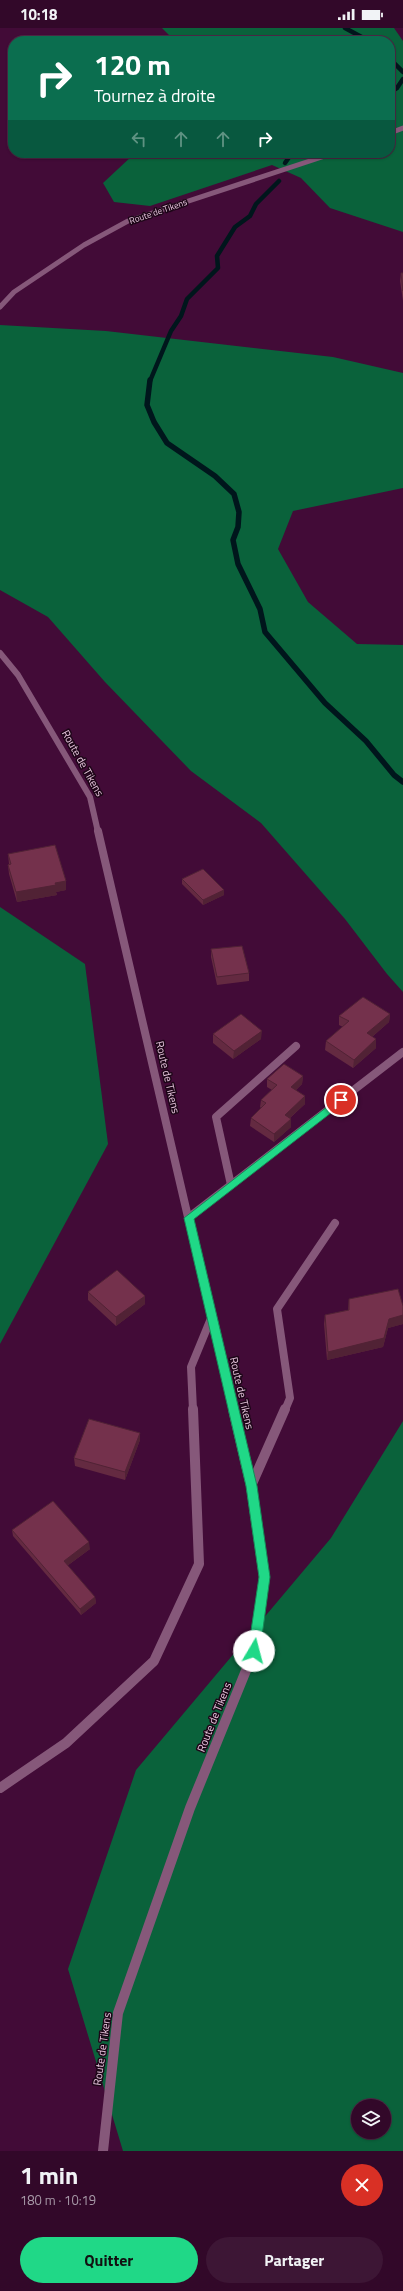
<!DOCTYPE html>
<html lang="fr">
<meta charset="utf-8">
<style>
:root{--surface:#320829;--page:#3d1635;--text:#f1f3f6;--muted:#a89aa8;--line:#4d2946;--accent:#20d887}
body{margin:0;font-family:"Titillium Web",sans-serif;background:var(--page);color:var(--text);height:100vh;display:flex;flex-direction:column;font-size:15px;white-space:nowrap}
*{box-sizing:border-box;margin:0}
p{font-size:13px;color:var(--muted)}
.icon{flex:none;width:22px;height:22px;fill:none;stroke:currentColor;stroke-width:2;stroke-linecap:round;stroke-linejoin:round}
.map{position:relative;height:2123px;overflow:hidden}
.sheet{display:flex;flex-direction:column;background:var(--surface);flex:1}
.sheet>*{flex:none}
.guide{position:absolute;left:8px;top:8px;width:387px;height:122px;border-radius:16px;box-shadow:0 1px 3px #0004,0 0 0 1px var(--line);background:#0b6e4f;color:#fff;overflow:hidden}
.buttons{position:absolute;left:351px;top:2071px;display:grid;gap:8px}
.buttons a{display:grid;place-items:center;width:40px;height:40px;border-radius:50%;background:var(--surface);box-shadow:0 1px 3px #0004,0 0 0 1px var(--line);font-size:20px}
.pin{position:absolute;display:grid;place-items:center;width:34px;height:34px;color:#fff;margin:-17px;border:2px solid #fff;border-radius:50%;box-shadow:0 1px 4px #0007}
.me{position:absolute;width:44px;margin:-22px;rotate:8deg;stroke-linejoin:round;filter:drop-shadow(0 0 3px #0008)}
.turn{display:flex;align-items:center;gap:14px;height:84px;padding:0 20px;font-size:18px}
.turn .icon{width:52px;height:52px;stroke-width:2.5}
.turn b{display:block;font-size:28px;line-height:34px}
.lanes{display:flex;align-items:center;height:38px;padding:0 20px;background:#0003;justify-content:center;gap:20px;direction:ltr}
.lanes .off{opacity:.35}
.round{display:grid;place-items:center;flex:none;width:42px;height:42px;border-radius:21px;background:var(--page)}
.head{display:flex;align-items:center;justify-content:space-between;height:68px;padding:0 20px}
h1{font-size:24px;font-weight:700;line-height:30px}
.primary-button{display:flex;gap:8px;margin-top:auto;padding:8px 20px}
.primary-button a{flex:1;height:46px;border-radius:24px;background:var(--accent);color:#111;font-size:16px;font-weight:700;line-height:46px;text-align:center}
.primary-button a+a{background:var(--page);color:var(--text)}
.status{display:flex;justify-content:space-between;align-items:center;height:28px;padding:0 20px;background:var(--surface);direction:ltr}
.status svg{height:11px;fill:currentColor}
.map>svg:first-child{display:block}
</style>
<div class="status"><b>10:18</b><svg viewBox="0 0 49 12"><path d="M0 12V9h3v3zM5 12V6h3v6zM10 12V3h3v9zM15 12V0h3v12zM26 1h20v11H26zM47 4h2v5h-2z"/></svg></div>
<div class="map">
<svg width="403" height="2123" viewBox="0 0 403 2123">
<rect width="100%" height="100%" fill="#420b37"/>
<g fill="#0a623b" fill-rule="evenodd">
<polygon points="162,0 394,0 403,13 403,204 330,180 301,150 272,137 150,178 114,174 103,155 133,127 142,125 390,125 390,13 175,13"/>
<polygon points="0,297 106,303 333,329 403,345 403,460 293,483 278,521 308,574 357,616 403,617 403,964 387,946 345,891 261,795 191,743 105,654 48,589 0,562"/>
<polygon points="0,879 85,936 108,1116 0,1316"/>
<path d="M 403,1393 L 403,2123 L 123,2123 L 68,1941 L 136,1742 L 331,1510 ZM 358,2078 L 384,2078 L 384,2104 L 358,2104 Z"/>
</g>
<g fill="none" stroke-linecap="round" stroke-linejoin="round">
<g stroke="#00161c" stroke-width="4.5">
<polyline points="345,0 369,13"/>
<polyline points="390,31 403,44"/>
<polyline points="390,64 397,60 403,51"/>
<polyline points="285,135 292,125"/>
<polyline points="150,353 171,303 181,288 187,271 218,240 217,228 235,199 250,188 256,176 279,153"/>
</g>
<polyline stroke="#00161c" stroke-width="5.5" points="150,352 147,377 154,394 167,415 215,448 234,466 239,484 238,499 233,512 238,536 260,581 265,604 325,675 366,713 394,747 403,754"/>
<g stroke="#86587a" stroke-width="8">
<polyline points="231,1157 216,1089 296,1018"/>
<polyline points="188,1190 403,1024"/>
<polyline points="193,1382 191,1339 212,1288"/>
<polyline points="285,1382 290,1370 277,1281 335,1195"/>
</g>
<g stroke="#86587a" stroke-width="10">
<polyline points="251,1458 285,1381"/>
<polyline points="0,1760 66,1715 154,1633 199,1536 193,1381"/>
</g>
<g stroke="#86587a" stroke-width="5">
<polyline points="390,105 403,100"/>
<polyline points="0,279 14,264 84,217 128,193 334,125"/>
</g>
<polyline stroke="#86587a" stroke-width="6" points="0,625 18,647 90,769 98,804"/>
<polyline stroke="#86587a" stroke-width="8" points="98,803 233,1382"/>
<polyline stroke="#86587a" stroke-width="10" points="103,2123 118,1985 190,1780 254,1623 264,1549 251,1458 233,1381"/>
</g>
<g fill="#642a41">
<polygon points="401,245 403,245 403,273 400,253"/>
<polygon points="8,826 66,853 66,862 56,864 57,867 17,874 9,846 8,837 9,836"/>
<polygon points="182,851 224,867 203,877 182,856"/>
<polygon points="211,921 249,945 249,953 217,957 211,929"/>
<polygon points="390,986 389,994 372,1009 376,1011 376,1020 353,1040 325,1022 326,1013 343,999 339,997 339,988"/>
<polygon points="213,1006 261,1011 233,1031 213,1015"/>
<polygon points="303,1048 302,1056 296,1062 305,1076 290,1090 291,1091 291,1099 274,1114 250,1098 251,1090 261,1080 260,1079 261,1072 272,1062 267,1059 267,1051"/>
<polygon points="88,1264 145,1268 145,1276 116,1298 88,1272"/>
<polygon points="349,1271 403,1278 403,1296 388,1300 383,1319 327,1332 324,1296 325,1287 348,1282"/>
<polygon points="140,1405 140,1412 125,1452 75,1438 74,1430"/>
<polygon points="12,1502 90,1521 67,1538 95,1569 96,1575 81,1587 13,1508"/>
</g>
<g fill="#512235">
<polygon points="66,853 66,862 56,864 57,867 17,874 16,864 55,855"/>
<polygon points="224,862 224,867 203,877 203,872"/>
<polygon points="390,986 389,994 366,1014 367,1005"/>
<polygon points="262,1003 261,1011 233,1031 234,1023"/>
<polygon points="376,1011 376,1020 353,1040 354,1032"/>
<polygon points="303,1048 302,1056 290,1067 291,1059"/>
<polygon points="305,1068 305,1076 285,1094 285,1087"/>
<polygon points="291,1091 291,1099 274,1114 274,1106"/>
<polygon points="145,1268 145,1276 116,1298 116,1289"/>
<polygon points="403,1287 403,1296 388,1300 383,1319 327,1332 328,1324 389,1291"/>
<polygon points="140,1405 140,1412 125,1452 125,1444"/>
<polygon points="89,1514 90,1521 64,1540 64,1533"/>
<polygon points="95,1569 96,1575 81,1587 80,1581"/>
</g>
<g fill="#74314c" stroke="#512235">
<polygon points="401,245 403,245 403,263"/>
<polygon points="55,817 66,853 55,855 56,857 16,864 8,837 11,836 8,826"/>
<polygon points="203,841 224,862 203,872 182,851"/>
<polygon points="242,918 249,945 217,949 211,921"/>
<polygon points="363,969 390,986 367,1005 376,1011 354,1032 326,1013 349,993 339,988"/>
<polygon points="241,986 262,1003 234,1023 213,1006"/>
<polygon points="284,1036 303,1048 291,1059 305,1068 285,1087 291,1091 274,1106 251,1090 266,1075 261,1072 277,1057 267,1051"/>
<polygon points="117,1242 145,1268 116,1289 88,1264"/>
<polygon points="398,1261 403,1278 403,1287 389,1291 384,1310 328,1324 325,1287 349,1282 349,1271"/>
<polygon points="89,1391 140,1405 125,1444 74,1430"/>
<polygon points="53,1473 89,1514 64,1533 95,1569 80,1581 12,1502"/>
</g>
<polygon fill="#20d887" stroke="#158c58" points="341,1068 346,1072 345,1074 194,1191 257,1458 270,1549 260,1623 258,1627 254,1628 250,1627 248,1623 259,1549 246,1458 184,1190"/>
<g text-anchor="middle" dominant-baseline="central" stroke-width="3" stroke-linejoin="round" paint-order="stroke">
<g font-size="9" fill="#e8c6de" stroke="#1c0617">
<text transform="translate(158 183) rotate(-19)">Route de Tikens</text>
</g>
<g font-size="11" fill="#e8c6de" stroke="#1c0617">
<text transform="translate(83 735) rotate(61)">Route de Tikens</text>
<text transform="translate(168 1049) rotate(77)">Route de Tikens</text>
<text transform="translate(242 1365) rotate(77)">Route de Tikens</text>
<text transform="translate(214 1689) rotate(-68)">Route de Tikens</text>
<text transform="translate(102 2021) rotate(-82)">Route de Tikens</text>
</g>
</g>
</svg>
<div class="buttons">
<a><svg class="icon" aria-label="layers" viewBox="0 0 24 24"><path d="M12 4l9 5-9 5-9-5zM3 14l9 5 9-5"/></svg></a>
</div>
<div class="pin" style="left:341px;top:1072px;background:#d93025"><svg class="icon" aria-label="arrive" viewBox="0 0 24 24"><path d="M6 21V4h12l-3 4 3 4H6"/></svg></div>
<svg class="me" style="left:254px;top:1623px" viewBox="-20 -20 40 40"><circle r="19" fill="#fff"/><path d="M0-13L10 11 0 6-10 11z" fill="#20d887"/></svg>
<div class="guide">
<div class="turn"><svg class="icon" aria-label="right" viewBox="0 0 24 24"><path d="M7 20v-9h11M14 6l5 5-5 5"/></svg><div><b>120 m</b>Tournez à droite</div></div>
<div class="lanes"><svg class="icon off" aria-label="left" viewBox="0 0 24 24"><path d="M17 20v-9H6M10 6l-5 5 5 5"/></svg><svg class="icon off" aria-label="ahead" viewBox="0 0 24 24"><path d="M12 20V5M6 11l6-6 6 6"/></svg><svg class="icon off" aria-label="ahead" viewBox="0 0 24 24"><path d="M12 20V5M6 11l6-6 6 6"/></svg><svg class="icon" aria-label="right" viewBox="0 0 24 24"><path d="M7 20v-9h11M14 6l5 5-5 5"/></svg></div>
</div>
</div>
<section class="sheet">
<div class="head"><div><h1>1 min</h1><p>180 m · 10:19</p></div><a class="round" style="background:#d93025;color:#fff"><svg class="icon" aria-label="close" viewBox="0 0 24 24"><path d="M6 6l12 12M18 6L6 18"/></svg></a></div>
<div class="primary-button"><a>Quitter</a><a>Partager</a></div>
</section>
